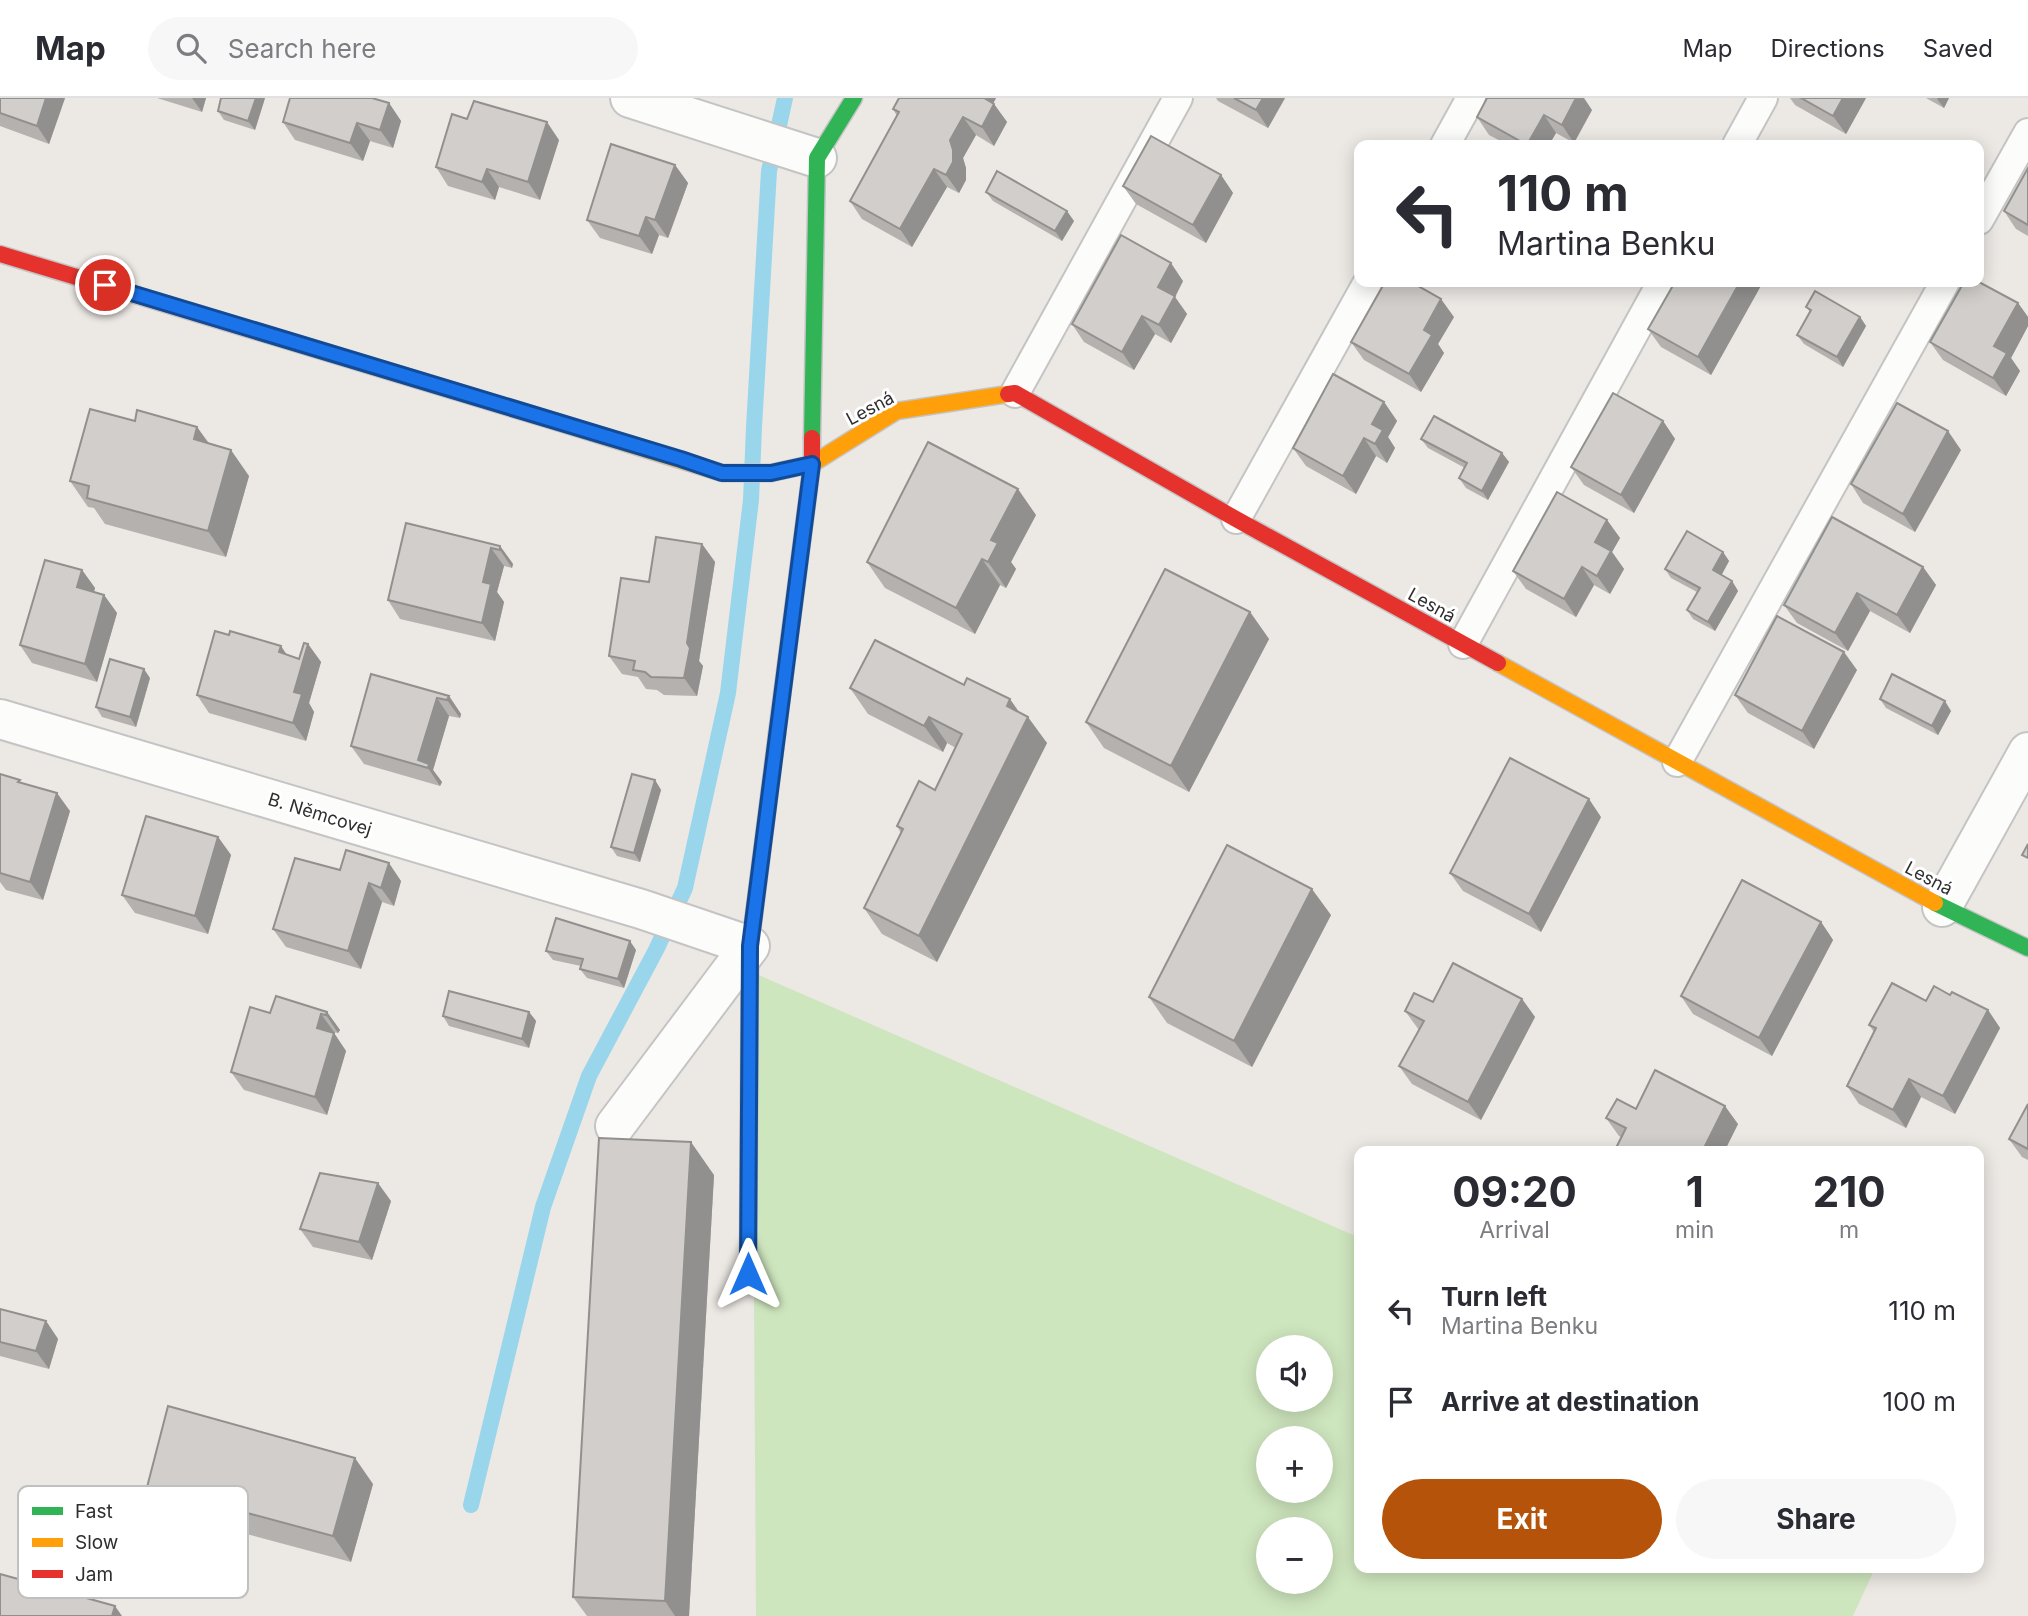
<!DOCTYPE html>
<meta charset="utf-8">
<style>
:root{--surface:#fff;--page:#f7f7f7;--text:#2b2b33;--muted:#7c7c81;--line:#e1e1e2;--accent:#b45309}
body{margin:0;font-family:Inter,sans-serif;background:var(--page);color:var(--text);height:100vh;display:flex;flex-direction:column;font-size:26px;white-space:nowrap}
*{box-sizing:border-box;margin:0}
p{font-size:23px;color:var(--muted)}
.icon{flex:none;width:38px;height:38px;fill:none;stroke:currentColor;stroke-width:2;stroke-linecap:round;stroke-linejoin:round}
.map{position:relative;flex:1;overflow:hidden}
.drawer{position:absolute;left:1354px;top:1048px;width:630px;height:427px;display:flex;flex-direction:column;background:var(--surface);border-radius:14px;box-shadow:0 4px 18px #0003}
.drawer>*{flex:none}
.banner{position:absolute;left:1354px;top:42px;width:630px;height:147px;border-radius:14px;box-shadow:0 4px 18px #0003;background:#fff;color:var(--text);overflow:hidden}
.controls{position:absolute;left:1256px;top:1237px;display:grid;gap:14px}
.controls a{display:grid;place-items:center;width:77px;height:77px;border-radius:50%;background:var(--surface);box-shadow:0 4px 18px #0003;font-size:35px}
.pin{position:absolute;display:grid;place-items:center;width:60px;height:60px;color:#fff;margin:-30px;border:4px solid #fff;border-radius:50%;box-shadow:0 2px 7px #0007}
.me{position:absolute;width:77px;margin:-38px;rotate:0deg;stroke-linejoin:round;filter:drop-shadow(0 0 5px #0008)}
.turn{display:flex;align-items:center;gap:24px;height:147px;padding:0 28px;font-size:32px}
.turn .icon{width:91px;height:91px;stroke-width:2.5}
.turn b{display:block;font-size:49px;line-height:60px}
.eta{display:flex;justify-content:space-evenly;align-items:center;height:119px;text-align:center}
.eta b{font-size:42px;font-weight:700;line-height:49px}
.cta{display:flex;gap:14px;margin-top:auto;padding:14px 28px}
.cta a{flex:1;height:80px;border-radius:42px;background:var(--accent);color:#fff;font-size:28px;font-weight:700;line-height:80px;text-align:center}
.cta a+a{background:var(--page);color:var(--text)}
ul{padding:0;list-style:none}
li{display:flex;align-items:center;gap:21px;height:91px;padding:0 28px}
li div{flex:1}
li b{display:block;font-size:26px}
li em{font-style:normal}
header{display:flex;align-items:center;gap:42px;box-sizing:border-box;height:98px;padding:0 35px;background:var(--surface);border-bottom:2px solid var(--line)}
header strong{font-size:33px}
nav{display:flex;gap:38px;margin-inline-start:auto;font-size:24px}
.search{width:490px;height:63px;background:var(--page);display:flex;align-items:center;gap:18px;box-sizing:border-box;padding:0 24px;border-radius:38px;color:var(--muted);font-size:26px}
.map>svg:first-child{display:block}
</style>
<header>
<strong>Map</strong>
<div class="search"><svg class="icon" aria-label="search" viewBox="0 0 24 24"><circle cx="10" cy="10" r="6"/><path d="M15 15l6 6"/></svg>Search here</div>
<nav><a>Map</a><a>Directions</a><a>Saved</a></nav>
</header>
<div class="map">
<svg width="2028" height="1518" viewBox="0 0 2028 1518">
<rect width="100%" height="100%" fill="#ece8e4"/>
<path fill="#cee6be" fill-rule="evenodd" d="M 752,874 L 1360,1140 L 1360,1470 L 1875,1470 L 1853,1518 L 756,1518 ZM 1269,1250 L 1321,1250 L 1321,1302 L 1269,1302 ZM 1269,1340 L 1321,1340 L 1321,1393 L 1269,1393 ZM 1269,1432 L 1321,1432 L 1321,1484 L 1269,1484 Z"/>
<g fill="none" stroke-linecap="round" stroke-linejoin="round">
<polyline stroke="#99d6ec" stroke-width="16" points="471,1407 543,1109 589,978 656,852 685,790 728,595 751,402 754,329 769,73 785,0"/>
<defs>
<g id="lane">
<polyline points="1445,47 1471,0"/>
<polyline points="1737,47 1763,0"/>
<polyline points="1979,122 2028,35"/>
<polyline points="1015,295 1178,0"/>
<polyline points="1236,421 1368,184"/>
<polyline points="1463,546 1662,184"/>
<polyline points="1677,664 1945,184"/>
</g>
<g id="street">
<polyline points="630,0 817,60"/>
<polyline points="0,621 641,811 750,848 615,1028"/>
<polyline points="1942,809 2028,654"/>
</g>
<g id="fast">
<polyline points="812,340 817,60 854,0"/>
<polyline points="1935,805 2028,850"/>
<polyline points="748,1176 750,848 777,636"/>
</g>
<g id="slow">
<polyline points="557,324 722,375 771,375 812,366 897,313 1008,296"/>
<polyline points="1498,565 1935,805"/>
</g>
<g id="jam">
<polyline points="0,156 557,324"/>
<polyline points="1008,296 1015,295 1236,421 1498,565"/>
<polyline points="777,636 812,366 812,340"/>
</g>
</defs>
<use href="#lane" stroke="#c5c4c5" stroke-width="32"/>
<use href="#street" stroke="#c5c4c5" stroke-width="42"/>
<use href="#fast" stroke="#c5c4c5" stroke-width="19"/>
<use href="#slow" stroke="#c5c4c5" stroke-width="19"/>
<use href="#jam" stroke="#c5c4c5" stroke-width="19"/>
<use href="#lane" stroke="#fcfcfb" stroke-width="28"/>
<use href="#street" stroke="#fcfcfb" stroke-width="38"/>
<use href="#fast" stroke="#30b455" stroke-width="16"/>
<use href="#slow" stroke="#ff9f0a" stroke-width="16"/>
<use href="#jam" stroke="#e5322d" stroke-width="16"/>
</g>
<g fill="#b4b1af">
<polygon points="0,0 65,0 49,46 0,28"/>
<polygon points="157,0 206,0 202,14"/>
<polygon points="265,0 255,32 224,22 218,13"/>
<polygon points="996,0 993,5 1007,24 994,48 976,37 963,60 966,70 966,82 959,95 947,89 912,149 862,121 850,103 897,18 893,11"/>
<polygon points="1216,0 1285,0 1268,30 1218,3"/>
<polygon points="1790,0 1866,0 1846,36 1795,7"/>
<polygon points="1926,0 1949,0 1944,10"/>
<polygon points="382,3 389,5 401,23 393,50 370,43 363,63 295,42 283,24"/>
<polygon points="1592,12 1574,45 1556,35 1549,47 1508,47 1489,37 1477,19"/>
<polygon points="467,21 559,42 540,102 499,89 495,102 448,88 436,69"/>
<polygon points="675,67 688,85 668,140 659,137 652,156 600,140 587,122"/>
<polygon points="2028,70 2028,138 2016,131 2004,113"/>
<polygon points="1221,77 1233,95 1206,145 1136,106 1123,88"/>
<polygon points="986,94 1074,123 1062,143 993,103"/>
<polygon points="1183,183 1175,199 1187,216 1171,245 1155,236 1134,272 1084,244 1072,226"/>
<polygon points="1675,184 1763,184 1711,277 1661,249 1648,231"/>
<polygon points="2018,205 2028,219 2028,228 2011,260 2020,273 2006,298 1943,262 1930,244"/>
<polygon points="1806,209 1860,219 1866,228 1843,269 1804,246 1797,237 1810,214"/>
<polygon points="1454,219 1438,246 1444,255 1421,294 1364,262 1351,244"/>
<polygon points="1384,304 1397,323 1388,339 1395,350 1387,365 1376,358 1356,396 1306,368 1293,350"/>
<polygon points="135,323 197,329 209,345 249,378 226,459 105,426 94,410 88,409 70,383"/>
<polygon points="1663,323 1675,341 1634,415 1584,387 1571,369"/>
<polygon points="1421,341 1502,355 1509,364 1488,402 1466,390 1459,380 1465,370 1428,350"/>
<polygon points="1961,352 1915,434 1863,405 1851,386"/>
<polygon points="1036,417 1011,464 1016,471 1006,490 1000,487 975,536 885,490 867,464"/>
<polygon points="1607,422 1620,440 1612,454 1624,471 1610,496 1594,487 1576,519 1526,491 1513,473"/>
<polygon points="406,425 500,448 513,466 512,470 504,468 497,494 504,504 495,543 400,521 388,502"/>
<polygon points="702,446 715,464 699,563 703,568 697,598 664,597 657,592 646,591 638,579 622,576 609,558 649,484"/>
<polygon points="1723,454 1729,463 1721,477 1732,483 1738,493 1715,533 1693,521 1687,512 1697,494 1671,480 1665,471"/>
<polygon points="1923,469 1936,487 1910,535 1870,513 1848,553 1797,525 1784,507"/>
<polygon points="82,472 95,490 94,494 104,497 117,515 97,584 32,565 20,547"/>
<polygon points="1250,514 1269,541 1189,694 1104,650 1086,624"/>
<polygon points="308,546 321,564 309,605 314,614 306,643 209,615 197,597 287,557 299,561"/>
<polygon points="1857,572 1814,651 1748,615 1735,597"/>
<polygon points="371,576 449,598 461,616 460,620 449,618 433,672 442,684 440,688 364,666 351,648"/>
<polygon points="150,580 136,629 102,619 96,609"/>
<polygon points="850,590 1019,614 1047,645 937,864 882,836 864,810 901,735 897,728 935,692 956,650 947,645 943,654 868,616"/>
<polygon points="1880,601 1951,613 1938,637 1886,610"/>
<polygon points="0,676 23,686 70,713 43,802 6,792 0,784"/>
<polygon points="655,682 661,692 640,764 617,758 611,749"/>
<polygon points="1601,719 1541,834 1463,793 1450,775"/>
<polygon points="218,739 231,757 208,836 135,815 122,797"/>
<polygon points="340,772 401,783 394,808 382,804 361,871 286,849 273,831"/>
<polygon points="1331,817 1252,969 1167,925 1149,899"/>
<polygon points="1821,824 1833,842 1772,958 1693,916 1681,898"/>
<polygon points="636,852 624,890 587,880 580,871 581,868 553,862 546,853"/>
<polygon points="1950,897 1988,912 2000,930 1955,1016 1921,999 1906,1030 1859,1006 1847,988 1874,934 1869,927 1926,903"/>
<polygon points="1522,901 1535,919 1481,1022 1412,986 1399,968 1419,932 1405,913 1433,904"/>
<polygon points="327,914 340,932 338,935 334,934 334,935 346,953 327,1017 244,992 231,974 270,915"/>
<polygon points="529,914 536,923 529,950 449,928 443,918"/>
<polygon points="2028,1006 2028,1062 2022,1059 2009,1041"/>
<polygon points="1636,1011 1738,1026 1724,1054 1614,1054 1621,1039 1619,1038 1606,1020"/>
<polygon points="714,1077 689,1518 587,1518 573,1499"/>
<polygon points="391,1103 372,1162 313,1149 300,1131"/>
<polygon points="0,1211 46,1223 58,1241 49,1271 0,1258"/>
<polygon points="373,1386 351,1464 228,1431 225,1440 163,1423 145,1397"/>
</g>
<g fill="#92908e">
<polygon points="46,0 65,0 49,46 37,28"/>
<polygon points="192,0 206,0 202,14"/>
<polygon points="256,0 265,0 255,32 248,23"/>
<polygon points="979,0 996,0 989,14"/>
<polygon points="1263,0 1285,0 1268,30 1256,12"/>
<polygon points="1576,0 1584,0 1592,12 1574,45 1562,27"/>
<polygon points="1843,0 1866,0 1846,36 1833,18"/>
<polygon points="1938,0 1949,0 1944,10 1937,1"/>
<polygon points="389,5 401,23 393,50 380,32"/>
<polygon points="994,6 1007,24 994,48 982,29"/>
<polygon points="1544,17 1556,35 1549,47 1527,47"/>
<polygon points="963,19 976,37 963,60 966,70 966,82 959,95 946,77 950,42"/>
<polygon points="547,24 559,42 540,102 528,84"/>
<polygon points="357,25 370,43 363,63 350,45"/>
<polygon points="675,67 688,85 668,140 655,122"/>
<polygon points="487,71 499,89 495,102 482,84"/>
<polygon points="934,71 947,89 912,149 900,131"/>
<polygon points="1221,77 1233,95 1206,145 1193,127"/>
<polygon points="1067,113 1074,123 1062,143 1055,133"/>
<polygon points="646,119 659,137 652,156 639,138"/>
<polygon points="1171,165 1183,183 1175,199 1187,216 1171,245 1159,227 1158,189"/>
<polygon points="1740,184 1763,184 1711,277 1698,259"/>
<polygon points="1441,201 1454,219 1438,246 1444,255 1421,294 1409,276 1424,232"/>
<polygon points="2018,205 2028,219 2028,228 2011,260 2020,273 2006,298 1993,280 1994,248"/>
<polygon points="1142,218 1155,236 1134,272 1122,254"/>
<polygon points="1860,219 1866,228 1843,269 1837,259"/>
<polygon points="1384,304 1397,323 1388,339 1395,350 1387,365 1375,346 1372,326"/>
<polygon points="1663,323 1675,341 1634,415 1621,397"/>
<polygon points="197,329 215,355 194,341"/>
<polygon points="1948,333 1961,352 1915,434 1903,416"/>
<polygon points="1364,340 1376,358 1356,396 1343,378"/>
<polygon points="231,352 249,378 226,459 208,433"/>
<polygon points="1502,355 1509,364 1488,402 1482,393"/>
<polygon points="1018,391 1036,417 1011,464 1016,471 1006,490 988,464 991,442"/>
<polygon points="1607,422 1620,440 1612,454 1624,471 1610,496 1597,478 1595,444"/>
<polygon points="702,446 715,464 699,563 703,568 697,598 684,580 687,545"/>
<polygon points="500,448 513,466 512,470 500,452"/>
<polygon points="491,450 504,468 497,494 504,504 495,543 482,525 483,484"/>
<polygon points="1723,454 1729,463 1719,482 1713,472"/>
<polygon points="982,461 1000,487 975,536 956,510"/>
<polygon points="1582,469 1594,487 1576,519 1564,501"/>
<polygon points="1923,469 1936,487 1910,535 1897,517"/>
<polygon points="82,472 95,490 90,507 77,489"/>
<polygon points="1732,483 1738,493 1715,533 1708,524"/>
<polygon points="1857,495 1870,513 1848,553 1835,535"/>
<polygon points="104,497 117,515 97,584 85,566"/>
<polygon points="1250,514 1269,541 1189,694 1171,668"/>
<polygon points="308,546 321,564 309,605 314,614 306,643 293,625 294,594"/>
<polygon points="281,548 293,566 279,554"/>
<polygon points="1844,554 1857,572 1814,651 1802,633"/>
<polygon points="144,571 150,580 136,629 130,619"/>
<polygon points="449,598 461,616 460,620 447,602"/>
<polygon points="437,600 449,618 433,672 442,684 440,688 428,670 418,662"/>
<polygon points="1010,601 1026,624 1028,619 1047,645 937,864 919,838"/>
<polygon points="1945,603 1951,613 1938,637 1932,628"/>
<polygon points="929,619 947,645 943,654 924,628"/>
<polygon points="655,682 661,692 640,764 634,755"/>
<polygon points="57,695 70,713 43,802 30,784"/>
<polygon points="1589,701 1601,719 1541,834 1529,816"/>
<polygon points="218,739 231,757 208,836 195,818"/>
<polygon points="389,765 401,783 394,808 381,790"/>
<polygon points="369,785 382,804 361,871 348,853"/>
<polygon points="1312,791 1331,817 1252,969 1234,943"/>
<polygon points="1821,824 1833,842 1772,958 1759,940"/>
<polygon points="630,843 636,852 624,890 618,881"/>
<polygon points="1522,901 1535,919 1481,1022 1468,1004"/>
<polygon points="1988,912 2000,930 1955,1016 1943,998"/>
<polygon points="327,914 340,932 338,935 326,917"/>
<polygon points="529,914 536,923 529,950 522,941"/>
<polygon points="321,916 334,934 330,948 317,930"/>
<polygon points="334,935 346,953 327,1017 315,999"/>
<polygon points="1909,981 1921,999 1906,1030 1893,1012"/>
<polygon points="1725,1008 1738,1026 1724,1054 1702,1054"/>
<polygon points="691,1044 714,1077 689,1518 675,1518 665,1503"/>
<polygon points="378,1085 391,1103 372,1162 359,1144"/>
<polygon points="46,1223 58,1241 49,1271 36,1253"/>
<polygon points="355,1360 373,1386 351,1464 333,1438"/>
<polygon points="210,1405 228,1431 225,1440 207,1414"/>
<polygon points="115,1508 122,1518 112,1518"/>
</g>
<g fill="#d1cecb" stroke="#92908e" stroke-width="2">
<polygon points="0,0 46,0 37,28 0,15"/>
<polygon points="221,0 256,0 248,23 218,13"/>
<polygon points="290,0 372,0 389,5 380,32 357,25 350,45 283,24"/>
<polygon points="899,0 984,0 994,6 982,29 963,19 950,42 953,52 953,64 946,77 934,71 900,131 850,103 899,14 893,11"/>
<polygon points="1234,0 1263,0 1256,12"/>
<polygon points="1487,0 1576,0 1562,27 1544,17 1527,47 1477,19"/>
<polygon points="1801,0 1843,0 1833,18"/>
<polygon points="474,3 547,24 528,84 487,71 482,84 436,69 452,16 467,21"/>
<polygon points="1151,38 1221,77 1193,127 1123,88"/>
<polygon points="611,46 675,67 655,122 646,119 639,138 587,122"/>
<polygon points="2028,70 2028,127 2004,113"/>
<polygon points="997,73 1067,113 1055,133 986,94"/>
<polygon points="1121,137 1171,165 1158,189 1175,198 1159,227 1142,218 1122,254 1072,226"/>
<polygon points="1385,184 1411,184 1441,201 1424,232 1432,237 1409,276 1351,244"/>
<polygon points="1675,184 1740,184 1698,259 1648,231"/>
<polygon points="1964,184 1979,184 2018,205 1994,248 2007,255 1993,280 1930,244"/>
<polygon points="1815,193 1860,219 1837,259 1797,237 1811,212 1806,209"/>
<polygon points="1333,276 1384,304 1372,326 1383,332 1375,346 1364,340 1343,378 1293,350"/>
<polygon points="1613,295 1663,323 1621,397 1571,369"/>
<polygon points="1897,305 1948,333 1903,416 1851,386"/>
<polygon points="90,311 135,323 137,312 197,329 194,341 231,352 208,433 87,400 89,388 70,383"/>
<polygon points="1434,318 1502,355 1482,393 1459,380 1467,365 1421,341"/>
<polygon points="928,344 1018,391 991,442 998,445 988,464 982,461 956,510 867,464"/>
<polygon points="1557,394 1607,422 1595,444 1611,453 1597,478 1582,469 1564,501 1513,473"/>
<polygon points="1832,419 1923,469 1897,517 1857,495 1835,535 1784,507"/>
<polygon points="406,425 500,448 500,452 491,450 483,484 491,486 482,525 388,502"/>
<polygon points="1687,433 1723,454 1713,472 1732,483 1708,524 1687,512 1700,490 1665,471"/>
<polygon points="656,439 702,446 687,545 690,550 684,580 651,579 645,574 633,572 635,563 609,558 621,480 649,484"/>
<polygon points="45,462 82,472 77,489 104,497 85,566 20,547"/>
<polygon points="1165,471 1250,514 1171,668 1086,624"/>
<polygon points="1777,518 1844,554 1802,633 1735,597"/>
<polygon points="215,533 229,537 230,533 281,548 279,554 299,561 304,545 308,546 294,594 302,596 293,625 197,597"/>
<polygon points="875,542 964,587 967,580 1010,601 1007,608 1028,619 919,838 864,810 903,731 897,728 919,683 935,692 962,636 929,619 924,628 850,590"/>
<polygon points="110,561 144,571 130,619 96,609"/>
<polygon points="371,576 449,598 447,602 437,600 418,662 429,666 428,670 351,648"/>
<polygon points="1892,576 1945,603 1932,628 1880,601"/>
<polygon points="1510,660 1589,701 1529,816 1450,775"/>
<polygon points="0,676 20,682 18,684 57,695 30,784 0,775"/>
<polygon points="632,676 655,682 634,755 611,749"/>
<polygon points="146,718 218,739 195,818 122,797"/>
<polygon points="2028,746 2028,760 2022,757"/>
<polygon points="1227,747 1312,791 1234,943 1149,899"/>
<polygon points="346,752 389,765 381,790 369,785 348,853 273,831 295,760 340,772"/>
<polygon points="1742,782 1821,824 1759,940 1681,898"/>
<polygon points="556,820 630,843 618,881 580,871 583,861 546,853"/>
<polygon points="1453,865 1522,901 1468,1004 1399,968 1424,923 1405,913 1414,895 1433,904"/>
<polygon points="1892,885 1926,903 1934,888 1950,897 1952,894 1988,912 1943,998 1909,981 1893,1012 1847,988 1876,930 1869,927"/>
<polygon points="449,893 529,914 522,941 443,918"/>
<polygon points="276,898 327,914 326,917 321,916 317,930 334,935 315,999 231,974 250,909 270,915"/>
<polygon points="1655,972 1725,1008 1702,1054 1614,1054 1626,1030 1606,1020 1617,1001 1636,1011"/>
<polygon points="2028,1006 2028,1051 2009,1041"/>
<polygon points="599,1040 691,1044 665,1503 573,1499"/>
<polygon points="320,1075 378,1085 359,1144 300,1131"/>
<polygon points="0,1211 46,1223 36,1253 0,1244"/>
<polygon points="168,1308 355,1360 333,1438 210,1405 207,1414 145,1397"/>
<polygon points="0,1476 115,1508 112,1518 0,1518"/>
</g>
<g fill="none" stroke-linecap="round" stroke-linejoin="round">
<defs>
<polyline id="route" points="105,187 681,361 722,375 771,375 812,366 750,848 748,1176"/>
</defs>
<use href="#route" stroke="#114b97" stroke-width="18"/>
<use href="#route" stroke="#1a73e8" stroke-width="12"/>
</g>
<g text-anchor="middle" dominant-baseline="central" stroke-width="6" stroke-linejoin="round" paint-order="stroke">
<g font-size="18" fill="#2e2e2e" stroke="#fff">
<text transform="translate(870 310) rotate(-28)">Lesná</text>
<text transform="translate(1432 507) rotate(29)">Lesná</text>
<text transform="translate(320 716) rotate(17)">B. Němcovej</text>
<text transform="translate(1929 780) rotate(28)">Lesná</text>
</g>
</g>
<rect x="18" y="1388" width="230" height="112" rx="10" fill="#fff" stroke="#c0c0c0" stroke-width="2"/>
<rect x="32" y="1409" width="31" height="8" fill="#30b455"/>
<rect x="32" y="1440" width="31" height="9" fill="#ff9f0a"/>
<rect x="32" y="1472" width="31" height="8" fill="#e5322d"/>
<g font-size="19" fill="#2e2e2e">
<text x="75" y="1420">Fast</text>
<text x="75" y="1451">Slow</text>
<text x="75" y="1483">Jam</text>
</g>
</svg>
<div class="controls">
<a><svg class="icon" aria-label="sound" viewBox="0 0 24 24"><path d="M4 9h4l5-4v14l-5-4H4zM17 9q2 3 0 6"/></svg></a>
<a>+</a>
<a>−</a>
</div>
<div class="pin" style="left:105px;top:187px;background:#d93025"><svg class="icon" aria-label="arrive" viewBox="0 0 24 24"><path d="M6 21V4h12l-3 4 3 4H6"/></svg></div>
<svg class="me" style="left:748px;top:1176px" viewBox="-20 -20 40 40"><path d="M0-17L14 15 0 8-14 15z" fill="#1a73e8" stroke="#fff" stroke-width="4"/></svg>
<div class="banner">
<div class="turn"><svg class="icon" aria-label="left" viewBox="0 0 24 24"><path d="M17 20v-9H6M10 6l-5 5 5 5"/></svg><div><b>110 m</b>Martina Benku</div></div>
</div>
<section class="drawer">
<div class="eta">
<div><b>09:20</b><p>Arrival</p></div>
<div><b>1</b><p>min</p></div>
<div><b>210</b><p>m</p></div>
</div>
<ul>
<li><svg class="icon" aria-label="left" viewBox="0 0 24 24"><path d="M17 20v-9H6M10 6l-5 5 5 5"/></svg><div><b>Turn left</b><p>Martina Benku</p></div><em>110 m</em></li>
<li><svg class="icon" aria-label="arrive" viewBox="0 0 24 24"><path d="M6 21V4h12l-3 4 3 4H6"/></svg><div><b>Arrive at destination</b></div><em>100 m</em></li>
</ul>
<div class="cta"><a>Exit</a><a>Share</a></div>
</section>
</div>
